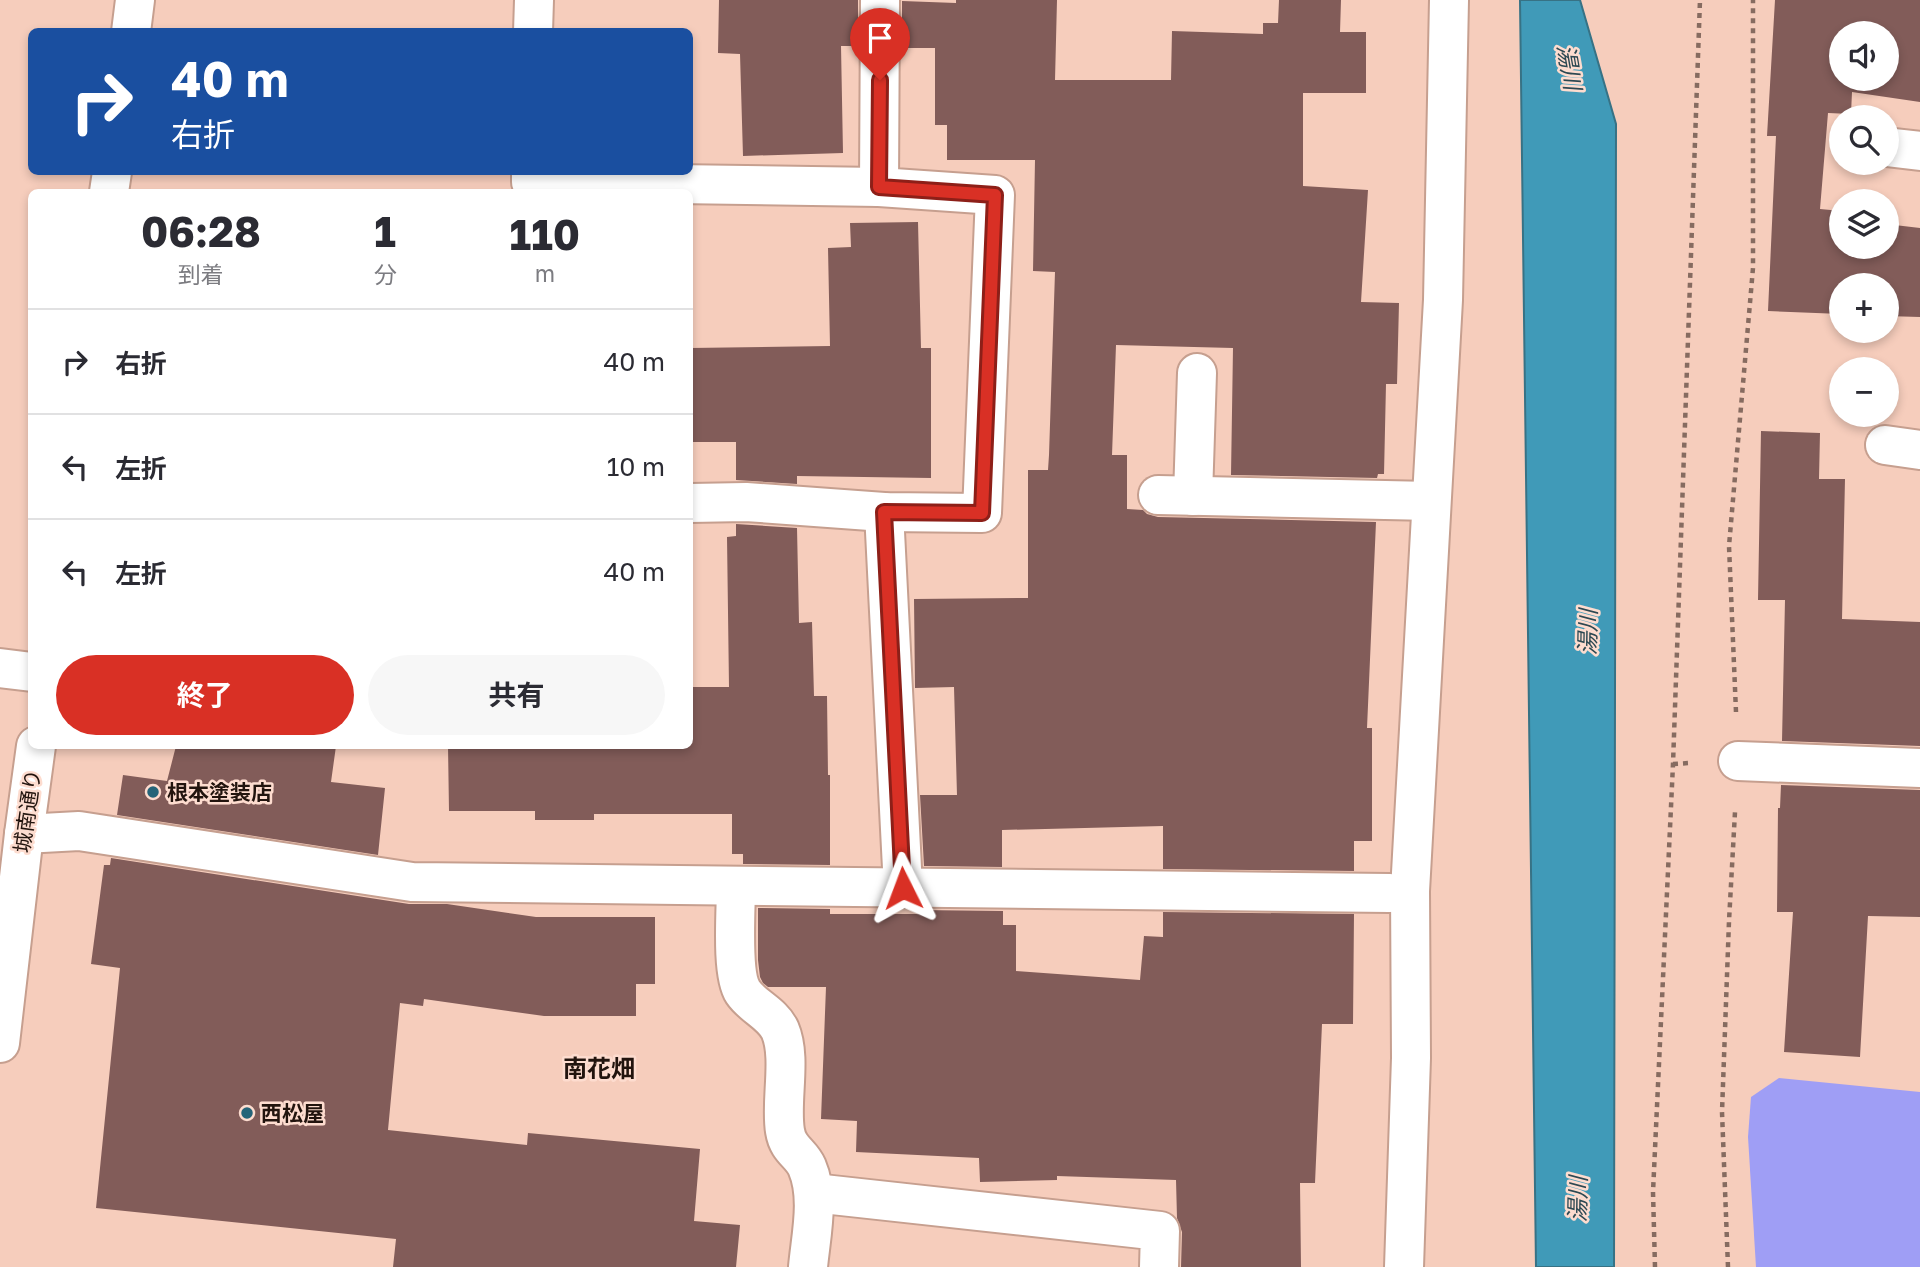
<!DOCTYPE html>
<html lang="ja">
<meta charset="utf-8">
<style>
:root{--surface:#fff;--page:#f7f7f7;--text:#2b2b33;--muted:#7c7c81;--line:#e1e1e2;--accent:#d93025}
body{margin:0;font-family:"Golos Text","Noto Sans JP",sans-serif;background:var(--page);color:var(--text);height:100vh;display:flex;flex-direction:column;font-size:26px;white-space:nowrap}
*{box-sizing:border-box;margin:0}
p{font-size:23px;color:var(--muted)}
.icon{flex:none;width:38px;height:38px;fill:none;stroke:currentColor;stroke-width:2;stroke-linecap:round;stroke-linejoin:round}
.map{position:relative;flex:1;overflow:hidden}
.drawer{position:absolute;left:28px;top:189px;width:665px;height:560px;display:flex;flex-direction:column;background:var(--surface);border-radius:10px;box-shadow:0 4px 10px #0003}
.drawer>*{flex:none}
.banner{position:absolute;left:28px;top:28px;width:665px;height:147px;border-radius:10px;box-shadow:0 4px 10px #0003;background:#1a4fa0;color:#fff;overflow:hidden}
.buttons{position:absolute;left:1829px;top:21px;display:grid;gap:14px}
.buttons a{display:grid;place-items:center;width:70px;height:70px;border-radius:50%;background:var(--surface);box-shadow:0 4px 10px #0003;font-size:35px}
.pin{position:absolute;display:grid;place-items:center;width:60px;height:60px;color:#fff;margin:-72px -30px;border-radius:50% 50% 50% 0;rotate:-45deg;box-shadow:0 0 7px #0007}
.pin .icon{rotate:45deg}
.me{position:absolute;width:77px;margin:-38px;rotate:357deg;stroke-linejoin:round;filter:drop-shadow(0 0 5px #0008)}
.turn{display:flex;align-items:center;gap:24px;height:147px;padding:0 28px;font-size:32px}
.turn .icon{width:91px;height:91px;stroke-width:2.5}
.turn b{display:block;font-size:49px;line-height:60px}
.eta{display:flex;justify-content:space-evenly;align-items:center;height:119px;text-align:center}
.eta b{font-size:42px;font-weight:700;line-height:49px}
.button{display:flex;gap:14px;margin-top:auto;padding:14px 28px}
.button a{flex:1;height:80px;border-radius:42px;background:var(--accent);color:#fff;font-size:28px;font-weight:700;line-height:80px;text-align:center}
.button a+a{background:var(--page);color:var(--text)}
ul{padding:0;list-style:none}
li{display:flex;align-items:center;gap:21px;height:105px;padding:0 28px;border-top:2px solid var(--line)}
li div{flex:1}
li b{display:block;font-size:26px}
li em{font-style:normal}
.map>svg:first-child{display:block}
</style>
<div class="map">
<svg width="1920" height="1267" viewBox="0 0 1920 1267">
<rect width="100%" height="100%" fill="#f6cdbc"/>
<polygon fill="#9f9ef5" points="1779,1078 1920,1092 1920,1267 1756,1267 1748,1137 1751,1097"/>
<polygon fill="#409ab8" stroke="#377285" stroke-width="2" points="1520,0 1580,0 1616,124 1614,1267 1536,1267"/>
<g fill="#825c59" fill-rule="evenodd">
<polygon points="719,0 858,0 858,46 841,46 843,153 743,156 740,54 718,53"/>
<polygon points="956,0 1057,0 1055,80 1171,80 1172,31 1263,34 1263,23 1278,23 1279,0 1341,0 1340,32 1366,32 1366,93 1303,93 1303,186 1368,190 1361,302 1399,303 1397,384 1386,384 1384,474 1378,474 1377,478 1231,475 1233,348 1116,345 1112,455 1127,455 1127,509 1143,510 1147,514 1158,517 1376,522 1367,728 1372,728 1372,841 1354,841 1354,871 1163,869 1163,826 1002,830 1002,867 924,866 920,795 957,795 954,687 915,688 914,599 1028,598 1028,470 1048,470 1049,455 1055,272 1033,271 1035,160 947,160 947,125 935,125 935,48 902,48 902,1 956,3"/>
<path d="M 1775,0 L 1920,0 L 1920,102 L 1852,92 L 1851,114 L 1828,113 L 1820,209 L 1841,211 L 1841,247 L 1886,247 L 1886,224 L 1920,228 L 1920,317 L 1886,316 L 1886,285 L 1841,285 L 1841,314 L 1768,311 L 1776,136 L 1767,136 ZM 1841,33 L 1886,33 L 1886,79 L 1841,79 Z"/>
<polygon points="918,222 921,348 931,348 931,478 797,476 797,484 736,480 736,442 690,442 690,348 830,346 828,248 851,247 850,223"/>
<polygon points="1761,431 1820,433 1819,479 1845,479 1842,619 1920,622 1920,746 1782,741 1785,600 1758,600"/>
<polygon points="736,524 797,528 799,623 812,622 814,696 827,696 828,775 830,775 830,865 743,864 743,854 732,854 732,814 594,814 594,820 535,820 535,811 449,811 448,746 690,746 690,687 729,687 727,537 736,536"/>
<polygon points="176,746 336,746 331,782 385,788 378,855 117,815 123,775 167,781"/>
<polygon points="1781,785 1920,790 1920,917 1868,916 1860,1057 1784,1052 1793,912 1777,912 1778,808 1780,808"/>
<polygon points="111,858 409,904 447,904 536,917 655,917 655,984 636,984 636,1016 544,1016 424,999 423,1006 400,1003 388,1130 527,1145 528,1133 700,1149 694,1221 740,1225 736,1267 393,1267 396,1239 96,1208 120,968 91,964 104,865 110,865"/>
<polygon points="758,908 830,909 830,914 920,914 919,910 1003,911 1003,925 1016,925 1016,971 1140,980 1144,936 1163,937 1163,912 1354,914 1353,1024 1322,1024 1315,1183 1300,1183 1301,1267 1181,1267 1182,1232 1177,1218 1176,1180 1057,1176 1057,1180 980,1182 979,1158 856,1152 857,1121 821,1119 826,987 768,987 763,983 760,977 758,960"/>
</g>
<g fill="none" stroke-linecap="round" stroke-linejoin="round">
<defs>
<g id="street">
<polyline points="533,32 534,0"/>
<polyline points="1886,147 1920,151"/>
<polyline points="531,172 531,182 879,187"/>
<polyline points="1885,445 1920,450"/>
<polyline points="1158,495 1431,501"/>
<polyline points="1193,496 1197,373"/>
<polyline points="690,503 746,502 884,512 982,513 995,195 879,187 880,0"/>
<polyline points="884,512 903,888"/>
<polyline points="0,668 32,672"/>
<polyline points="1738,761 1920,768"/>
<polyline points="24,834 79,831 412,882 1390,893"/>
<path d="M 736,886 C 736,910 731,974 743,992 C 753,1007 772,1013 780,1030 C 792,1058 780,1101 785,1131 C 788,1150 801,1153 807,1167 C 820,1197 811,1235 808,1267"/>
<polyline points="814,1193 1160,1231 1159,1267"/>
<polyline points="1404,1267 1411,1058 1410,891 1443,300 1449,0"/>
</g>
<g id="secondary">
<polyline points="131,32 135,0"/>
<polyline points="109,192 112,172"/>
<polyline points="0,1043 24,834 36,746"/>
</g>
</defs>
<use href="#street" stroke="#c69f8f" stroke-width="42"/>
<use href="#secondary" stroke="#c69f8f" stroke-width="42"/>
<g stroke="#866b60" stroke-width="4.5" stroke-dasharray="5 5" stroke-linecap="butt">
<polyline points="1736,712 1729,546 1753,268 1753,0"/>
<polyline points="1673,764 1690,763"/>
<polyline points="1655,1267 1653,1192 1673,764 1700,0"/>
<polyline points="1728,1267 1722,1112 1729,921 1735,812"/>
</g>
<use href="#street" stroke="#fff" stroke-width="38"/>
<use href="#secondary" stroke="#fff" stroke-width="38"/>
</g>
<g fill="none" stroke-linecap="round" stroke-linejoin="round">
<defs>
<polyline id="route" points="880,80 879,187 995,195 982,513 884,512 903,888"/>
</defs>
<use href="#route" stroke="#8d1f18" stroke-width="18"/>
<use href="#route" stroke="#d93025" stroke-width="12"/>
</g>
<g fill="#256479" stroke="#fddccf" stroke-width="2.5">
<circle cx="153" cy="792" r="7"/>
<circle cx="247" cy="1113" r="7"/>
</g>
<g text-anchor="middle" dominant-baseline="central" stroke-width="5" stroke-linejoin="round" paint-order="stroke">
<g font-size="21" font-weight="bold" fill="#22140e" stroke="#fddccf" text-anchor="start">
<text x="167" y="792">根本塗装店</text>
<text x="261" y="1113">西松屋</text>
</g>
<g font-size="21" fill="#22140e" stroke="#fddccf">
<text transform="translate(27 811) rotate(-82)">城南通り</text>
</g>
<g font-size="23" font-style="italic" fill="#2c4852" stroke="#fddccf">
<text transform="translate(1570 67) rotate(80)">湯川</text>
<text transform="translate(1587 632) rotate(-89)">湯川</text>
<text transform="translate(1577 1199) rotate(-89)">湯川</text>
</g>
<g font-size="24" font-weight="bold" fill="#22140e" stroke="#fddccf">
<text x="599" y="1067">南花畑</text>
</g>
</g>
</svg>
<div class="buttons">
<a><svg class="icon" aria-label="sound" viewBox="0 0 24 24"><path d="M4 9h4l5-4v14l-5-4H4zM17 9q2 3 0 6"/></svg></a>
<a><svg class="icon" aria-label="search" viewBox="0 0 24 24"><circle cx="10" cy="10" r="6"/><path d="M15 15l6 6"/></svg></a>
<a><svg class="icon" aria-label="layers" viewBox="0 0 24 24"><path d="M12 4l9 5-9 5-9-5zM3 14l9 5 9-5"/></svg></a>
<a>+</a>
<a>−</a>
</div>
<div class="pin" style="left:880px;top:80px;background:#d93025"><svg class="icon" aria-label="arrive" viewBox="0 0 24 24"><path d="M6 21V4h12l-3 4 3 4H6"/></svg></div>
<svg class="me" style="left:903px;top:888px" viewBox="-20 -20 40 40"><path d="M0-17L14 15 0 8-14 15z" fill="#d93025" stroke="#fff" stroke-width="4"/></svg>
<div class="banner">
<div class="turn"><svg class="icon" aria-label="right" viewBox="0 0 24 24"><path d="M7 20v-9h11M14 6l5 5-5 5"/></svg><div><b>40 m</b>右折</div></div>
</div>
<section class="drawer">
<div class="eta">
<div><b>06:28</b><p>到着</p></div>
<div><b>1</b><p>分</p></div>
<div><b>110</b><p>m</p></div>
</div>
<ul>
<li><svg class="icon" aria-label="right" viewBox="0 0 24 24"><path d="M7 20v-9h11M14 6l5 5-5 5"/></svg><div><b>右折</b></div><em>40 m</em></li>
<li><svg class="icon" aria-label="left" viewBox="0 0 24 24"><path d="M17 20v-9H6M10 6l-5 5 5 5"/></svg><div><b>左折</b></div><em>10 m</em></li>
<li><svg class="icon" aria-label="left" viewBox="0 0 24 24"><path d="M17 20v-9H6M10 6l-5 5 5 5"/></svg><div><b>左折</b></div><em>40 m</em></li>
</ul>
<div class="button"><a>終了</a><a>共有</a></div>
</section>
</div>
